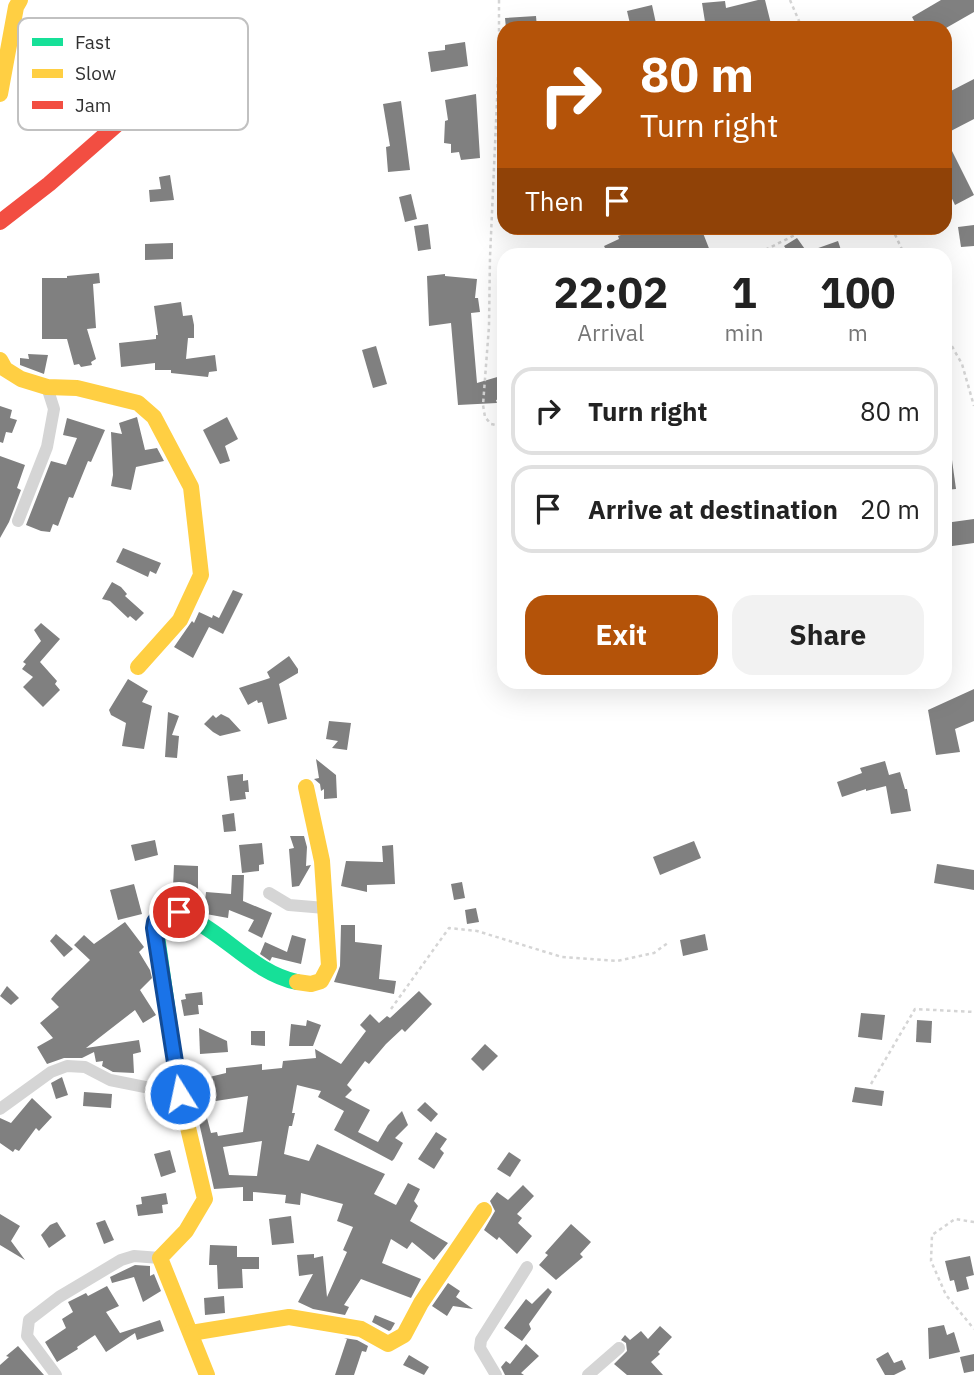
<!DOCTYPE html>
<style>
:root{--surface:#fff;--page:#f2f2f2;--text:#222;--muted:#767676;--line:#e0e0e0;--accent:#b45309}
body{margin:0;font-family:"IBM Plex Sans",sans-serif;background:var(--page);color:var(--text);height:100vh;display:flex;flex-direction:column;font-size:26px;white-space:nowrap}
*{box-sizing:border-box;margin:0}
p{font-size:23px;color:var(--muted)}
.icon{flex:none;width:38px;height:38px;fill:none;stroke:currentColor;stroke-width:2;stroke-linecap:round;stroke-linejoin:round}
.map{position:relative;flex:1;overflow:hidden}
.sheet{position:absolute;left:497px;top:248px;width:455px;height:441px;display:flex;flex-direction:column;background:var(--surface);border-radius:21px;box-shadow:0 7px 28px #0002}
.sheet>*{flex:none}
.banner{position:absolute;left:497px;top:21px;width:455px;height:214px;border-radius:21px;box-shadow:0 7px 28px #0002;background:#b45309;color:#fff;overflow:hidden}
.pin{position:absolute;display:grid;place-items:center;width:60px;height:60px;color:#fff;margin:-30px;border:4px solid #fff;border-radius:50%;box-shadow:0 2px 7px #0007}
.me{position:absolute;width:77px;margin:-38px;rotate:350deg;stroke-linejoin:round;filter:drop-shadow(0 0 5px #0008)}
.turn{display:flex;align-items:center;gap:24px;height:147px;padding:0 28px;font-size:32px}
.turn .icon{width:91px;height:91px;stroke-width:2.5}
.turn b{display:block;font-size:49px;line-height:60px}
.then{display:flex;align-items:center;height:66px;padding:0 28px;background:#0003;gap:14px;font-size:26px}
.eta{display:flex;justify-content:space-evenly;align-items:center;height:119px;text-align:center}
.eta b{font-size:42px;font-weight:700;line-height:49px}
.primary-button{display:flex;gap:14px;margin-top:auto;padding:14px 28px}
.primary-button a{flex:1;height:80px;border-radius:21px;background:var(--accent);color:#fff;font-size:28px;font-weight:700;line-height:80px;text-align:center}
.primary-button a+a{background:var(--page);color:var(--text)}
ul{padding:0;list-style:none}
li{display:flex;align-items:center;gap:21px;height:88px;margin:0 14px 10px;padding:0 14px;border:4px solid var(--line);border-radius:21px}
li div{flex:1}
li b{display:block;font-size:26px}
li em{font-style:normal}
.map>svg:first-child{display:block}
</style>
<div class="map">
<svg width="974" height="1375" viewBox="0 0 974 1375">
<rect width="100%" height="100%" fill="#fff"/>
<g fill="#808080" fill-rule="evenodd">
<polygon points="758,0 765,0 772,28 706,28 702,3 725,1 726,8"/>
<polygon points="941,0 974,0 974,12 946,28 918,28 912,17"/>
<polygon points="652,5 657,28 631,28 627,11"/>
<polygon points="536,16 537,28 506,28 505,18"/>
<polygon points="465,42 468,66 431,72 428,52 445,50 445,45"/>
<polygon points="974,79 974,119 945,134 945,94"/>
<polygon points="476,94 480,158 461,160 459,152 451,153 451,144 444,143 445,121 448,120 445,100"/>
<polygon points="401,101 410,170 388,172 386,147 390,146 383,104"/>
<polygon points="945,137 974,195 955,205 945,184"/>
<polygon points="170,175 174,200 150,202 149,190 161,189 159,177"/>
<polygon points="411,194 417,219 405,222 399,197"/>
<polygon points="428,224 431,249 418,251 414,226"/>
<polygon points="974,225 974,246 961,247 958,227"/>
<polygon points="640,228 701,228 712,256 609,256 604,246 619,239 618,236"/>
<polygon points="797,238 807,252 838,241 843,256 791,256 784,246"/>
<polygon points="173,243 173,259 145,260 145,244"/>
<polygon points="99,273 100,283 93,284 96,328 87,329 96,359 91,362 92,365 81,367 79,364 74,365 67,339 42,339 42,278 67,278 67,276"/>
<polygon points="445,274 445,276 477,279 475,298 478,298 480,312 471,313 477,383 504,375 504,398 496,400 497,403 458,405 451,323 429,326 427,276"/>
<polygon points="181,302 183,316 192,315 194,325 194,338 188,338 186,359 215,355 217,371 209,372 208,377 171,373 171,370 155,370 155,363 121,367 119,343 156,339 156,335 158,335 154,306"/>
<polygon points="376,346 387,384 373,388 362,350"/>
<polygon points="28,354 48,355 44,374 20,365 20,358 29,359"/>
<polygon points="0,406 12,410 10,418 17,420 12,433 6,432 3,443 0,442"/>
<polygon points="137,417 145,450 157,448 164,461 136,467 131,490 111,486 113,475 111,432 122,434 119,423"/>
<polygon points="227,417 238,439 225,446 230,461 220,464 203,430"/>
<polygon points="67,418 105,430 91,462 88,461 73,498 69,497 58,526 53,524 50,532 41,531 26,525 51,461 66,465 77,438 63,435"/>
<polygon points="951,453 956,489 945,490 945,454"/>
<polygon points="0,456 25,465 17,488 21,490 9,522 0,538"/>
<polygon points="974,519 974,543 945,547 945,523"/>
<polygon points="123,548 161,563 156,574 150,571 148,577 116,562"/>
<polygon points="112,582 121,587 127,594 125,596 144,613 136,621 130,616 128,618 110,601 102,599"/>
<polygon points="233,590 243,594 223,634 209,627 193,658 174,647 192,621 194,623 199,612 212,618 213,615 219,618"/>
<polygon points="41,623 60,639 40,662 57,681 55,684 60,690 43,707 23,687 33,677 22,669 26,664 23,662 41,641 34,630"/>
<polygon points="289,656 298,669 298,673 279,684 287,719 268,724 262,702 258,703 257,700 248,705 239,688 270,678 267,672"/>
<polygon points="128,679 148,691 142,702 152,706 144,749 122,746 126,723 111,715 109,710"/>
<polygon points="974,689 974,721 955,729 960,752 936,755 928,710"/>
<polygon points="168,712 179,716 172,735 179,736 177,758 165,757"/>
<polygon points="221,714 229,718 241,731 220,736 213,732 204,724 213,715 216,718"/>
<polygon points="329,721 351,723 347,750 332,748 338,741 326,739"/>
<polygon points="316,759 336,775 337,798 324,799 324,789 321,791 320,784 314,779 319,778"/>
<polygon points="885,761 889,775 900,772 905,789 907,789 911,811 891,814 886,786 866,791 866,789 842,797 837,782 862,773 860,768"/>
<polygon points="243,774 243,781 248,780 249,792 245,792 246,799 230,801 227,776"/>
<polygon points="234,813 236,831 224,832 222,815"/>
<polygon points="290,836 304,836 307,847 306,866 311,865 299,886 292,887 289,849 294,848"/>
<polygon points="155,840 158,855 135,861 131,845"/>
<polygon points="694,841 701,858 660,875 653,857"/>
<polygon points="262,843 264,864 259,865 259,871 242,873 239,845"/>
<polygon points="393,845 395,884 367,885 367,892 341,886 346,861 383,862 382,846"/>
<polygon points="937,864 974,870 974,890 934,883"/>
<polygon points="174,865 198,866 198,890 180,890 180,885 173,887"/>
<polygon points="232,875 244,875 243,901 272,913 262,938 248,931 254,920 229,910 228,918 206,914 206,909 204,909 206,892 231,894"/>
<polygon points="462,882 465,898 454,900 451,884"/>
<polygon points="134,884 142,914 118,920 110,890"/>
<polygon points="476,908 479,922 467,924 465,910"/>
<polygon points="125,922 144,947 139,952 150,970 152,978 140,990 156,1015 143,1023 135,1010 86,1048 139,1040 141,1052 133,1054 134,1073 113,1072 102,1066 103,1061 96,1062 94,1052 82,1058 64,1058 47,1064 37,1047 53,1038 40,1023 59,1007 51,999 56,993 90,960 74,945 84,935 94,944"/>
<polygon points="341,925 355,925 355,942 382,945 379,979 396,981 394,994 334,982 340,966"/>
<polygon points="56,934 73,949 64,957 50,941"/>
<polygon points="705,934 708,950 683,956 680,940"/>
<polygon points="292,935 306,939 301,964 272,957 270,961 260,954 265,942 287,952"/>
<polygon points="7,986 19,998 11,1005 0,996"/>
<path d="M 419,991 L 432,1004 L 405,1032 L 402,1029 L 386,1044 L 369,1064 L 365,1061 L 347,1085 L 352,1090 L 345,1097 L 370,1110 L 358,1132 L 378,1142 L 388,1125 L 402,1111 L 408,1125 L 395,1138 L 403,1143 L 394,1159 L 392,1161 L 334,1130 L 344,1111 L 318,1097 L 321,1091 L 297,1085 L 292,1113 L 295,1113 L 292,1126 L 289,1126 L 284,1154 L 309,1161 L 317,1144 L 385,1174 L 374,1194 L 396,1205 L 408,1183 L 420,1189 L 414,1201 L 418,1206 L 410,1221 L 448,1243 L 434,1260 L 412,1242 L 407,1249 L 391,1239 L 382,1263 L 421,1279 L 411,1298 L 361,1279 L 344,1305 L 349,1307 L 345,1315 L 313,1309 L 298,1302 L 313,1274 L 299,1276 L 297,1255 L 314,1254 L 314,1258 L 323,1256 L 327,1297 L 347,1252 L 343,1250 L 353,1227 L 337,1221 L 343,1204 L 301,1193 L 300,1205 L 285,1203 L 286,1195 L 253,1192 L 253,1201 L 243,1201 L 243,1187 L 214,1189 L 191,1087 L 199,1086 L 197,1080 L 226,1073 L 226,1068 L 262,1064 L 262,1070 L 282,1068 L 283,1061 L 316,1058 L 315,1049 L 341,1064 L 366,1031 L 360,1025 L 370,1014 L 379,1023 L 387,1016 L 390,1018 ZM 248,1096 L 243,1132 L 218,1136 L 217,1132 L 211,1133 L 203,1103 ZM 262,1141 L 257,1176 L 229,1175 L 223,1147 Z"/>
<polygon points="202,992 203,1005 198,1005 199,1014 184,1016 181,1000 186,999 185,994"/>
<polygon points="861,1013 885,1015 882,1040 858,1037"/>
<polygon points="307,1020 321,1025 313,1046 289,1046 291,1024 306,1026"/>
<polygon points="917,1020 932,1021 931,1043 916,1042"/>
<polygon points="199,1028 227,1041 228,1052 200,1054"/>
<polygon points="251,1031 265,1031 265,1046 251,1045"/>
<polygon points="485,1044 498,1056 483,1071 471,1059"/>
<polygon points="62,1077 68,1095 56,1099 51,1083"/>
<polygon points="855,1087 884,1091 882,1106 852,1102"/>
<polygon points="84,1092 112,1094 111,1108 83,1106"/>
<polygon points="32,1098 52,1117 39,1131 36,1128 19,1151 15,1149 13,1152 0,1143 0,1118 11,1123"/>
<polygon points="425,1102 438,1114 431,1122 417,1110"/>
<polygon points="436,1132 447,1139 440,1149 444,1153 434,1169 418,1159"/>
<polygon points="170,1150 176,1172 161,1177 154,1154"/>
<polygon points="509,1152 521,1160 510,1177 497,1169"/>
<polygon points="523,1185 534,1196 517,1214 522,1218 518,1223 532,1236 517,1254 499,1237 497,1240 484,1230 495,1211 490,1201 497,1192 508,1200"/>
<polygon points="166,1193 168,1204 162,1205 163,1213 138,1216 136,1205 142,1204 141,1197"/>
<polygon points="0,1214 20,1226 11,1241 25,1260 0,1245"/>
<polygon points="291,1216 294,1243 272,1245 269,1219"/>
<polygon points="105,1220 114,1240 104,1244 96,1223"/>
<polygon points="57,1222 66,1236 49,1248 41,1235 50,1225"/>
<polygon points="571,1224 591,1242 580,1254 583,1257 556,1280 539,1265 548,1255 545,1253"/>
<polygon points="210,1245 237,1246 237,1257 259,1257 259,1269 242,1269 243,1288 218,1289 217,1265 209,1265"/>
<polygon points="970,1256 974,1275 966,1277 969,1289 957,1292 954,1280 950,1281 945,1261"/>
<polygon points="135,1265 150,1266 150,1276 154,1274 161,1291 143,1302 134,1277 112,1283 110,1277"/>
<polygon points="448,1283 460,1291 456,1297 473,1309 453,1306 447,1316 432,1306"/>
<polygon points="107,1286 119,1306 106,1312 120,1333 160,1320 164,1331 137,1340 135,1333 106,1352 95,1335 77,1347 78,1349 57,1362 45,1342 66,1328 62,1319 73,1312 68,1302 86,1293 88,1296"/>
<polygon points="548,1288 552,1292 529,1324 531,1329 522,1341 504,1328 526,1299 532,1304"/>
<polygon points="224,1296 225,1313 205,1315 204,1298"/>
<polygon points="375,1315 395,1323 391,1330 389,1331 372,1322"/>
<polygon points="944,1325 947,1335 954,1332 960,1352 929,1359 928,1328"/>
<polygon points="660,1326 672,1337 658,1352 660,1354 651,1362 663,1375 627,1375 614,1364 627,1351 626,1343 621,1340 625,1335 630,1340 641,1331 648,1339"/>
<polygon points="344,1338 357,1340 368,1346 366,1352 362,1351 354,1375 335,1375 347,1339"/>
<polygon points="526,1344 539,1356 521,1373 524,1375 505,1375 501,1367 506,1361 510,1364"/>
<polygon points="18,1346 44,1375 0,1375 0,1365 9,1357 6,1356"/>
<polygon points="888,1352 894,1363 902,1360 906,1369 894,1375 885,1375 876,1359"/>
<polygon points="974,1354 974,1371 964,1373 960,1357"/>
<polygon points="409,1355 429,1367 424,1375 403,1365"/>
</g>
<g fill="none" stroke-linecap="round" stroke-linejoin="round">
<g stroke="#d5d5d5" stroke-width="2.5" stroke-dasharray="3.5 3.5" stroke-linecap="butt">
<polyline points="499,0 499,56 490,257 489,326 483,405 485,417 491,424 502,426"/>
<polyline points="790,0 802,28"/>
<polyline points="892,228 905,256"/>
<polyline points="753,256 809,228"/>
<polyline points="945,334 962,364 974,406"/>
<polyline points="391,1009 449,928 477,931 562,957 617,961 654,953 669,942"/>
<polyline points="871,1084 915,1009 974,1012"/>
<polyline points="974,1222 955,1219 932,1235 931,1261 946,1295 974,1329"/>
</g>
<g stroke="#d5d5d5" stroke-width="12">
<polyline points="178,66 191,61 211,45"/>
<polyline points="18,521 47,447 54,409 47,387"/>
<polyline points="269,893 289,905 325,908"/>
<polyline points="0,1109 51,1072 67,1066 85,1067 110,1080 180,1094"/>
<polyline points="56,1375 27,1336 29,1320 59,1297 121,1260 134,1256 160,1258"/>
<polyline points="496,1375 480,1348 481,1340 527,1267"/>
<polyline points="588,1375 619,1348"/>
</g>
<path stroke="#16e098" stroke-width="16" d="M 176,1069 L 155,922 L 164,911 C 215,917 245,971 297,982"/>
<g stroke="#ffcf43" stroke-width="16">
<polyline points="0,94 16,7 20,0"/>
<polyline points="0,360 5,369 21,379 47,387 77,388 138,403 154,417 191,487 201,575 180,620 138,667"/>
<polyline points="297,982 311,984 321,981 329,966 322,861 306,787"/>
<polyline points="176,1069 180,1094 205,1199 186,1231 160,1258 207,1375"/>
<polyline points="191,1333 289,1317 361,1329 388,1344 404,1335 421,1303 484,1210"/>
</g>
<polyline stroke="#f24e42" stroke-width="16" points="0,222 49,184 162,85 178,66 180,39"/>
</g>
<g fill="none" stroke-linecap="round" stroke-linejoin="round">
<defs>
<polyline id="route" points="179,912 164,911 155,922 154,928 180,1094"/>
</defs>
<use href="#route" stroke="#114b97" stroke-width="18"/>
<use href="#route" stroke="#1a73e8" stroke-width="12"/>
</g>
<rect x="18" y="18" width="230" height="112" rx="10" fill="#fff" stroke="#c1c1c1" stroke-width="2"/>
<rect x="32" y="38" width="31" height="8" fill="#16e098"/>
<rect x="32" y="69" width="31" height="9" fill="#ffcf43"/>
<rect x="32" y="101" width="31" height="8" fill="#f24e42"/>
<g font-size="19" fill="#313131">
<text x="75" y="49">Fast</text>
<text x="75" y="80">Slow</text>
<text x="75" y="112">Jam</text>
</g>
</svg>
<div class="pin" style="left:179px;top:912px;background:#d93025"><svg class="icon" aria-label="arrive" viewBox="0 0 24 24"><path d="M6 21V4h12l-3 4 3 4H6"/></svg></div>
<svg class="me" style="left:180px;top:1094px" viewBox="-20 -20 40 40"><circle r="17" fill="#1a73e8" stroke="#fff" stroke-width="3"/><path d="M0-11L8 9 0 5-8 9z" fill="#fff"/></svg>
<div class="banner">
<div class="turn"><svg class="icon" aria-label="right" viewBox="0 0 24 24"><path d="M7 20v-9h11M14 6l5 5-5 5"/></svg><div><b>80 m</b>Turn right</div></div>
<div class="then">Then<svg class="icon" aria-label="arrive" viewBox="0 0 24 24"><path d="M6 21V4h12l-3 4 3 4H6"/></svg></div>
</div>
<section class="sheet">
<div class="eta">
<div><b>22:02</b><p>Arrival</p></div>
<div><b>1</b><p>min</p></div>
<div><b>100</b><p>m</p></div>
</div>
<ul>
<li><svg class="icon" aria-label="right" viewBox="0 0 24 24"><path d="M7 20v-9h11M14 6l5 5-5 5"/></svg><div><b>Turn right</b></div><em>80 m</em></li>
<li><svg class="icon" aria-label="arrive" viewBox="0 0 24 24"><path d="M6 21V4h12l-3 4 3 4H6"/></svg><div><b>Arrive at destination</b></div><em>20 m</em></li>
</ul>
<div class="primary-button"><a>Exit</a><a>Share</a></div>
</section>
</div>
